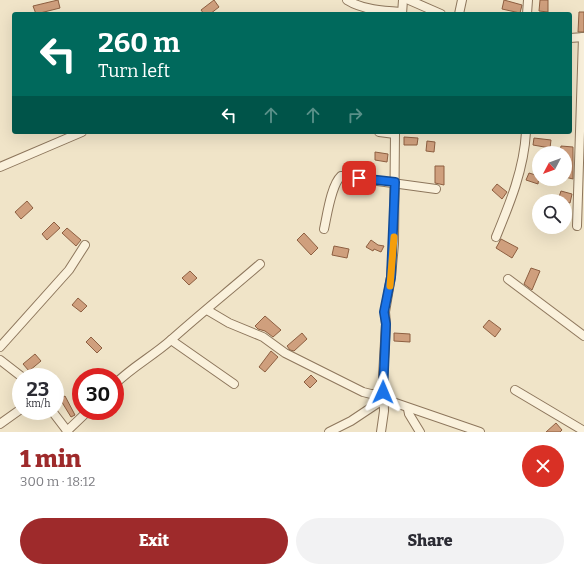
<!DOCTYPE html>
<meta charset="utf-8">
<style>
:root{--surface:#fff;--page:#f2f2f3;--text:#2b2b33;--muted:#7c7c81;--accent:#9e2a2b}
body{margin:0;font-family:Bitter,serif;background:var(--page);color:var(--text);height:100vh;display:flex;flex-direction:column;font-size:15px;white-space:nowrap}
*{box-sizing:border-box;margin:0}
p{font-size:13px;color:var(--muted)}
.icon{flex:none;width:22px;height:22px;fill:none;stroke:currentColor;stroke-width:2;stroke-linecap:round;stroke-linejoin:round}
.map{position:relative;height:432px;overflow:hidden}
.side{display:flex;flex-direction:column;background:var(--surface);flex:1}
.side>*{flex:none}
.guide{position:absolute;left:12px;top:12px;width:560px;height:122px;border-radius:4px;box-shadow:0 4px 16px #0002;background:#00695c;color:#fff;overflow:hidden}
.needle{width:26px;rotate:229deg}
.tools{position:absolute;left:532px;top:146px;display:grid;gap:8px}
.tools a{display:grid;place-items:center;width:40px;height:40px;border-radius:50%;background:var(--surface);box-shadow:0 4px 16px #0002;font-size:20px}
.speed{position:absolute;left:12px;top:368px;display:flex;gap:8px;font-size:20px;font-weight:700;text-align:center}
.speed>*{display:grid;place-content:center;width:52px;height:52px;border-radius:50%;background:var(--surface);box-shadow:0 4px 16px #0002;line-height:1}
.speed small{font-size:10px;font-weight:400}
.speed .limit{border:6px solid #d22;background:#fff;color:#111}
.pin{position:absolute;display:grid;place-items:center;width:34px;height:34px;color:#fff;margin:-17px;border-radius:8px;box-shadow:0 2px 6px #0006}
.me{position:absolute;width:44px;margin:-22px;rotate:1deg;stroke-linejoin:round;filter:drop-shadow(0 0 3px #0008)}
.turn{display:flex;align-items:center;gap:14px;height:84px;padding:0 20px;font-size:18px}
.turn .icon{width:52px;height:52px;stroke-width:2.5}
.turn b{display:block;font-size:28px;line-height:34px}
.lanes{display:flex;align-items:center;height:38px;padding:0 20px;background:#0003;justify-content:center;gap:20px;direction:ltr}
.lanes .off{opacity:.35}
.round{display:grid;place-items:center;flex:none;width:42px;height:42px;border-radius:21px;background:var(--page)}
.head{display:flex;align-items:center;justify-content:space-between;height:68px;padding:0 20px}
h1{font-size:24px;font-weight:800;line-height:30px;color:var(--accent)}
.button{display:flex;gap:8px;margin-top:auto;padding:8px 20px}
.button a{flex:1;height:46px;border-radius:24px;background:var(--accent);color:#fff;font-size:16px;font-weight:800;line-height:46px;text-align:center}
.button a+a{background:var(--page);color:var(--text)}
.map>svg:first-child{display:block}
</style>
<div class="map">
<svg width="584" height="432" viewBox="0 0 584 432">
<rect width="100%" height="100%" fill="#f0e4c8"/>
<g fill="#cf9f7d" stroke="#8d5f41">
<polygon points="58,0 60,8 36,14 33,6"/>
<polygon points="214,0 219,7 210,14 204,14 201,10"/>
<polygon points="504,0 522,5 520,13 502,9"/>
<polygon points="540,0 548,0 548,12 539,11"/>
<polygon points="579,12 584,12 584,32 578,32"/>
<polygon points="404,137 418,138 417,145 404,145"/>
<polygon points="534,138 551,140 550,148 533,145"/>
<polygon points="427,141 435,142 434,152 426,151"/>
<polygon points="561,146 573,147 573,179 565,177 565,153 560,153"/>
<polygon points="375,152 388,154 387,162 375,160"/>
<polygon points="435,166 444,166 444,185 435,183"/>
<polygon points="529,173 539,176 538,184 526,180"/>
<polygon points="497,184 507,192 502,199 492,190"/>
<polygon points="561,191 572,194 570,203 558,200"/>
<polygon points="27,201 33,208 21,219 15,212"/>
<polygon points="54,222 60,228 47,240 42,234"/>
<polygon points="67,228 81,240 76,246 62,233"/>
<polygon points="304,233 318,248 311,255 297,240"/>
<polygon points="501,239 518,248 512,258 496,248"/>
<polygon points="371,240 378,245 384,246 381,252 374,249 373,251 366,247"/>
<polygon points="334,246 349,249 347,258 332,255"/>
<polygon points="531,268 540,271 532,290 524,284"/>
<polygon points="190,271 197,278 189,285 182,278"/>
<polygon points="78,298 87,306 81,312 72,305"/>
<polygon points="265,316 281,330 273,337 265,331 258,329 255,326"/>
<polygon points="489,320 501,329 495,337 483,327"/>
<polygon points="302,333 307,339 294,351 290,350 287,346"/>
<polygon points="394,333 410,334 410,342 394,341"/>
<polygon points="91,337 102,348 97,353 86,342"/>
<polygon points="271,351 278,357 265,372 259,367"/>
<polygon points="35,354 41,361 29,371 23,364"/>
<polygon points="311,375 317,381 310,388 304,382"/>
<polygon points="65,396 75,415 71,417 60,399"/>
<polygon points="556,423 562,430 560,432 546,432"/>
</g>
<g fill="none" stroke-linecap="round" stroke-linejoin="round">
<defs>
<g id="minor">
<path d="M 347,0 C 363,10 384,11 402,12"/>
<polyline points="409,0 441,14"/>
<polyline points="402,14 403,0"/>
<polyline points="459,14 462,0"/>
<polyline points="527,14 528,0"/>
<polyline points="570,38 584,37"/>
<polyline points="379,132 395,134"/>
<polyline points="0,167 82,132"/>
<polyline points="577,226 583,37"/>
<path d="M 324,229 C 327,216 331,185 341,176 L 436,189"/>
<path d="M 496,237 C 510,203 524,169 526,132"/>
<polyline points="508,279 584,336"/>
<polyline points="207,310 229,323 263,337 285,353 363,392 371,394 384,394"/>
<polyline points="171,340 234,384"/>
<polyline points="0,347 69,270 85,245"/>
<polyline points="0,360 22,377"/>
<path d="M 115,384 C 132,367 153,356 171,340 C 200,314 230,290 260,264"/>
<polyline points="515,390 584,431"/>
<polyline points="408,409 409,414 420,432"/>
<polyline points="52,411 68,432"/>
<polyline points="0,424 21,409"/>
<polyline points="67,431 88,411"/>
<polyline points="329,432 351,421 384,399 480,432"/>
<polyline points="381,432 384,411 383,376 386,324 385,312 391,277 394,244 395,132"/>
</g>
</defs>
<use href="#minor" stroke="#8d765c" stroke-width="10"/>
<use href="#minor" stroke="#faf1dc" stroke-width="8"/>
</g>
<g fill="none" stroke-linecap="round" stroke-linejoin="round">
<defs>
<polyline id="route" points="359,178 395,182 391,277 384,312 386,324 383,392"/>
</defs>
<use href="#route" stroke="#114b97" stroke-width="10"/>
<use href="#route" stroke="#1a73e8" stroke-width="7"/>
<polyline stroke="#f59e0b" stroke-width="7" points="390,286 394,237"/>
</g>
</svg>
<div class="tools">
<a><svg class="needle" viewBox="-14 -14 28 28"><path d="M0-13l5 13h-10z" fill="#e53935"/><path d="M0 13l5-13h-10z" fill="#7c7c81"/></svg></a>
<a><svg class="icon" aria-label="search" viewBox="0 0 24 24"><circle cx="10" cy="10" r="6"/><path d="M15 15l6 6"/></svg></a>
</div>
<div class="speed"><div>23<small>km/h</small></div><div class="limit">30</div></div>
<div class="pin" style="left:359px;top:178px;background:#d93025"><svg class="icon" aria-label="arrive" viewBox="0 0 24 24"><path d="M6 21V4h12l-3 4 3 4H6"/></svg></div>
<svg class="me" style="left:383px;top:392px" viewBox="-20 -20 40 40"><path d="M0-17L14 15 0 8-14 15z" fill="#1a73e8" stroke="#fff" stroke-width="4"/></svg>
<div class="guide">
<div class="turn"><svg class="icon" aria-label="left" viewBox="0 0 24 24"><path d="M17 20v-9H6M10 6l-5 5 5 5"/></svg><div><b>260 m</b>Turn left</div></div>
<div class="lanes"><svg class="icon" aria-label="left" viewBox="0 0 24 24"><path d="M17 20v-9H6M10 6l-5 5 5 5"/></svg><svg class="icon off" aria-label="ahead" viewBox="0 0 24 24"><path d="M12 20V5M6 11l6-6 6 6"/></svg><svg class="icon off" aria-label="ahead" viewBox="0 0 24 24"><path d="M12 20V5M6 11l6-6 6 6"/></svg><svg class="icon off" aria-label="right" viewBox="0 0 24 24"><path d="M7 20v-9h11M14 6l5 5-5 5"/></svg></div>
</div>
</div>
<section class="side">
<div class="head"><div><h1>1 min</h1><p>300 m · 18:12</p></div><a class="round" style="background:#d93025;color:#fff"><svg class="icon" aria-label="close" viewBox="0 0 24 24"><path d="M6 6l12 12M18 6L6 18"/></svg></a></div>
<div class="button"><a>Exit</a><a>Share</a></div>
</section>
